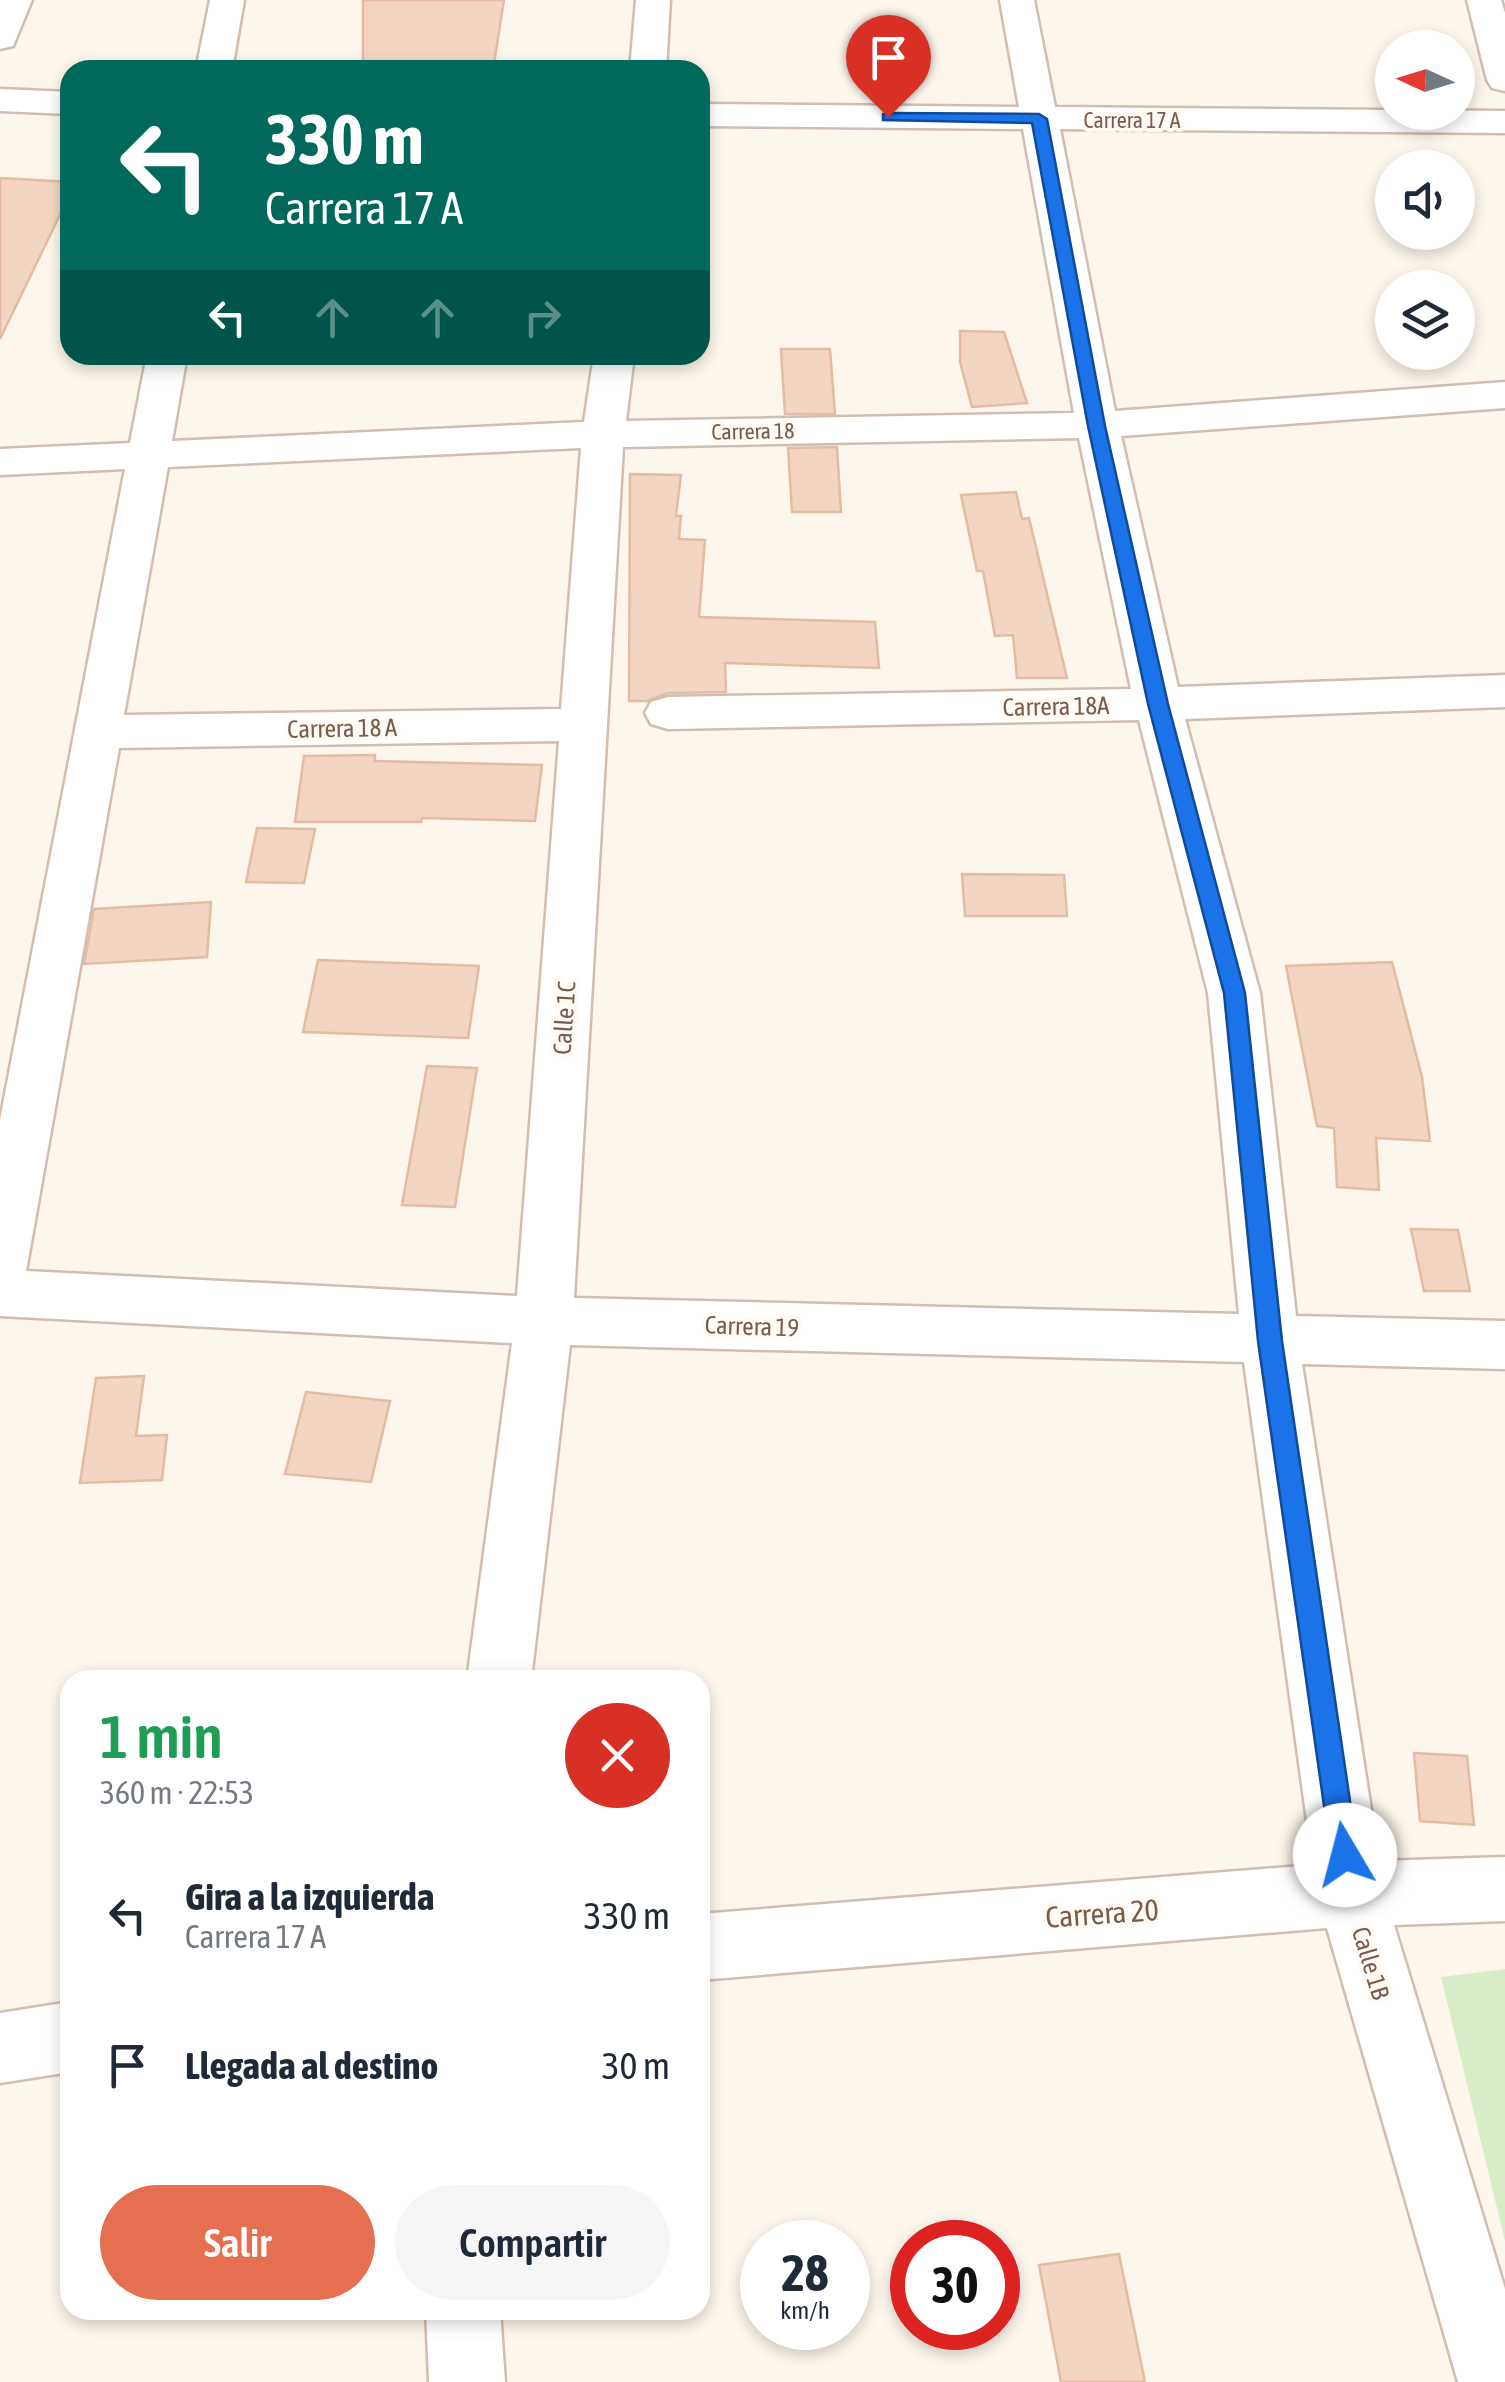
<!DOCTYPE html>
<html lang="es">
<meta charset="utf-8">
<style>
:root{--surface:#fff;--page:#f6f6f7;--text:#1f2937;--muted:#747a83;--accent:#e76f51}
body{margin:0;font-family:"Asap Condensed",sans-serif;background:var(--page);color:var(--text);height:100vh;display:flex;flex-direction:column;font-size:38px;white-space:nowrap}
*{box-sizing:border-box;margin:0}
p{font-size:32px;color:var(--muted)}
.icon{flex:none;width:55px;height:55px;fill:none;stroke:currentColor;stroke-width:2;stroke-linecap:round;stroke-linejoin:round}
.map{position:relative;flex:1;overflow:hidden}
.side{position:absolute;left:60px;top:1670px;width:650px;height:650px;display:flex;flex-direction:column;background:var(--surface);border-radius:30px;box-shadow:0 5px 15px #0003}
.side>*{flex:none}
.top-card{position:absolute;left:60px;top:60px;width:650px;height:305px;border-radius:30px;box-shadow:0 5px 15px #0003;background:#00695c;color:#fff;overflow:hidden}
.needle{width:65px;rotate:274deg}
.tools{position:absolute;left:1375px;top:30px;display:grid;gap:20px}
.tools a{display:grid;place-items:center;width:100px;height:100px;border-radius:50%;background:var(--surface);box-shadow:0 5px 15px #0003;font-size:50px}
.speed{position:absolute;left:740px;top:2220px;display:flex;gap:20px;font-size:50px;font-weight:700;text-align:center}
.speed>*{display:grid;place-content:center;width:130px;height:130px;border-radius:50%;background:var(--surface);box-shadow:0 5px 15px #0003;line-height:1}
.speed small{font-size:25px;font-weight:400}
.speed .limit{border:15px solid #d22;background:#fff;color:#111}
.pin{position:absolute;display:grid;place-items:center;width:85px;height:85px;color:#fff;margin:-102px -42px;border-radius:50% 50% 50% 0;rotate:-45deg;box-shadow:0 0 10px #0007}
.pin .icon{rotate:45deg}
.me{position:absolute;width:110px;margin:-55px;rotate:352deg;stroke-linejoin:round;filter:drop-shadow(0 0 8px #0008)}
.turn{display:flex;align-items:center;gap:35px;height:210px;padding:0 40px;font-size:45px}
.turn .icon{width:130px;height:130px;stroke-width:2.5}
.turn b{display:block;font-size:70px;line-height:85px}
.lanes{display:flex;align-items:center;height:95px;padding:0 40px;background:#0003;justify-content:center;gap:50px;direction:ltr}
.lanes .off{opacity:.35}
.round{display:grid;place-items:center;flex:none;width:105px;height:105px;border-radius:52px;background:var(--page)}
.overview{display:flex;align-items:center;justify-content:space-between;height:170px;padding:0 40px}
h1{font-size:60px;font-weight:600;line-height:75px;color:#1e9e55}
.primary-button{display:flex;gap:20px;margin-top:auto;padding:20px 40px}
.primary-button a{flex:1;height:115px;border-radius:60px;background:var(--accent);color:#fff;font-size:40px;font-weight:600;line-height:115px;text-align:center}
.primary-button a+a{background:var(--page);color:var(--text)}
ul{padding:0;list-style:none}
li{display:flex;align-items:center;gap:30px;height:150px;padding:0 40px}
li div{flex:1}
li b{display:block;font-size:38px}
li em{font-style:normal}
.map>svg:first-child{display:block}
</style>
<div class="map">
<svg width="1505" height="2382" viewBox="0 0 1505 2382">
<rect width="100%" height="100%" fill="#fdf6ec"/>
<polygon fill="#d8ecc9" points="1505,1969 1505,2241 1441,1977"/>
<g fill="#f3d5c3" stroke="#e6bba3" stroke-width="2.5">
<polygon points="363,0 504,0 493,70 363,70"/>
<polygon points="0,178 70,182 70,194 0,339"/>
<polygon points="960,331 1004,332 1027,403 972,407 960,362"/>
<polygon points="781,349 830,349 835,414 785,414"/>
<polygon points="837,447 841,512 792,512 788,448"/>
<polygon points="630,474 681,475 676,516 681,516 679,539 705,540 699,617 875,622 879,668 725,663 726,692 668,693 647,701 629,701"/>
<polygon points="1016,492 1022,519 1029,518 1067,678 1017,678 1013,635 995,636 983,571 977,571 961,495"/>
<polygon points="375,755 375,761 542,765 535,821 422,818 421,822 295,822 304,756"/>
<polygon points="257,828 315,829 304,883 246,882"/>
<polygon points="962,874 1064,875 1067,916 965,916"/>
<polygon points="211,902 207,957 84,964 94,909"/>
<polygon points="318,960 479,966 468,1038 303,1032"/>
<polygon points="1392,962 1422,1077 1430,1141 1376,1138 1379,1190 1337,1187 1334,1128 1317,1126 1286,966"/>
<polygon points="427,1066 477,1068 455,1207 402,1205"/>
<polygon points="1411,1229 1458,1230 1470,1291 1424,1291"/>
<polygon points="144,1376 136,1436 167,1435 162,1480 80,1483 96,1378"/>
<polygon points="306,1392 390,1401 371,1482 285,1474"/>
<polygon points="1414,1753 1467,1756 1474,1825 1420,1821"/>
<polygon points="1119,2254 1145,2382 1061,2382 1039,2265"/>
</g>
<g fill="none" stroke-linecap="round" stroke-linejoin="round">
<defs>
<g id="minor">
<polygon points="0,0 32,0 13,46 0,49"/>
<polygon points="210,0 244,0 232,70 196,70"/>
<polygon points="636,0 670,0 666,70 630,70"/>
<path d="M 1000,0 L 1034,0 L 1055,107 L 1505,111 L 1505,133 L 1060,129 L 1115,411 L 1505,382 L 1505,408 L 1121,436 L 1178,687 L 1505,675 L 1505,707 L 1185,719 L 1260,993 L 1296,1316 L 1505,1321 L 1505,1369 L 1302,1364 L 1379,1861 L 1505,1857 L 1505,1921 L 1394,1925 L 1505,2289 L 1505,2382 L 1458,2382 L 1327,1928 L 700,1980 L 700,1914 L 1313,1865 L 1244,1362 L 570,1345 L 531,1680 L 467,1680 L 512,1343 L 0,1316 L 0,1120 L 125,469 L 0,475 L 0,449 L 130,443 L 147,355 L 187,355 L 172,441 L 584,422 L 594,355 L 634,355 L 626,421 L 1074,413 L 1023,129 L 700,126 L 700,104 L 1019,107 ZM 1079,438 L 1131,689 L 668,697 L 651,702 L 645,713 L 651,724 L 668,729 L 1139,720 L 1208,993 L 1239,1314 L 574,1298 L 623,447 ZM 581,448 L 561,709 L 124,715 L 168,467 ZM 559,741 L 517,1296 L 26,1271 L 119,748 Z"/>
<polygon points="1467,0 1501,0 1505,13 1505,91 1492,88 1487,80"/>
<polygon points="0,89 70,92 70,114 0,111"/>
<polygon points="70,2002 70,2072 0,2083 0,2013"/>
<polygon points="426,2310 500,2310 505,2382 429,2382"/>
</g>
</defs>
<use href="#minor" stroke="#d1beb0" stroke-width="5"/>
<use href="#minor" fill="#fff" fill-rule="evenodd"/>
</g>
<polygon fill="#1a73e8" stroke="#114b97" stroke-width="2.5" points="888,113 1039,114 1047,119 1105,426 1168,704 1245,993 1282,1341 1358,1855 1354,1864 1345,1868 1335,1864 1331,1855 1258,1341 1224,993 1148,704 1088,426 1032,123 883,120 883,114"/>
<g text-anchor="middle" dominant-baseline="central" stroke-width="8" stroke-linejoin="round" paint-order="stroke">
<g font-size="22" fill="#7a5c4d" stroke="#fffaf3">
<text x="1132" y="120">Carrera 17 A</text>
<text transform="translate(753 431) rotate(-1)">Carrera 18</text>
</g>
<g font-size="25" fill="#7a5c4d" stroke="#fffaf3">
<text transform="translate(1056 706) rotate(-1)">Carrera 18A</text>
<text transform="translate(342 728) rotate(-1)">Carrera 18 A</text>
<text transform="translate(564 1018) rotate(-86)">Calle 1C</text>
<text transform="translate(752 1326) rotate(2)">Carrera 19</text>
<text transform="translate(1371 1963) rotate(73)">Calle 1B</text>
</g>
<g font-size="30" fill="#7a5c4d" stroke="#fffaf3">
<text transform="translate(1102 1913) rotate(-4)">Carrera 20</text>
</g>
</g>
</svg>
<div class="tools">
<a><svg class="needle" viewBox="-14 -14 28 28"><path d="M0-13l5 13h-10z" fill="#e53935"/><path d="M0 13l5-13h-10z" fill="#747a83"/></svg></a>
<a><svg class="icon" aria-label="sound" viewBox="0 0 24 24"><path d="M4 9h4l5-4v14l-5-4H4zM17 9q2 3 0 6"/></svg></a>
<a><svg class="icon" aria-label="layers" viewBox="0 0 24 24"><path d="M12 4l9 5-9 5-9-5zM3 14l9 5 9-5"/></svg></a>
</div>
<div class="speed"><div>28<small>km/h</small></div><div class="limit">30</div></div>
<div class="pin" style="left:888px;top:117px;background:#d93025"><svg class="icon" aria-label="arrive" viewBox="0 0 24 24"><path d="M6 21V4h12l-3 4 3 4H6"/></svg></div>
<svg class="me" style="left:1345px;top:1855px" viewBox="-20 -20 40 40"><circle r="19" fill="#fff"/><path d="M0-13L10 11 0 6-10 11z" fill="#1a73e8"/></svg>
<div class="top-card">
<div class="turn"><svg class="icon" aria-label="left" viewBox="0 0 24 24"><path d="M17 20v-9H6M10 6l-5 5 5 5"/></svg><div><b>330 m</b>Carrera 17 A</div></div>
<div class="lanes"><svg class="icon" aria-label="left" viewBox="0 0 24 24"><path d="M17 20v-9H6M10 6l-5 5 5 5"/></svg><svg class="icon off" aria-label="ahead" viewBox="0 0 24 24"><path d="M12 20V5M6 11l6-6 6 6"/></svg><svg class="icon off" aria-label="ahead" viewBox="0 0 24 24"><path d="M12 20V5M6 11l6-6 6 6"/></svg><svg class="icon off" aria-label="right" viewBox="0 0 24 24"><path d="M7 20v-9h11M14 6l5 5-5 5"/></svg></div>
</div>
<section class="side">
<div class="overview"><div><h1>1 min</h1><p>360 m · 22:53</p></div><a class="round" style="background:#d93025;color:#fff"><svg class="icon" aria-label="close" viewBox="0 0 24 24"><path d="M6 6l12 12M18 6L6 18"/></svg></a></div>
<ul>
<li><svg class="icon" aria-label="left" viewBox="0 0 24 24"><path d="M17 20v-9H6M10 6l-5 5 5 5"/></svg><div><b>Gira a la izquierda</b><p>Carrera 17 A</p></div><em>330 m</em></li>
<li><svg class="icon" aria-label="arrive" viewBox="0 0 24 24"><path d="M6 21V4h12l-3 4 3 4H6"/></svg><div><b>Llegada al destino</b></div><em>30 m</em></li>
</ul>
<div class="primary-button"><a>Salir</a><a>Compartir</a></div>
</section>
</div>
